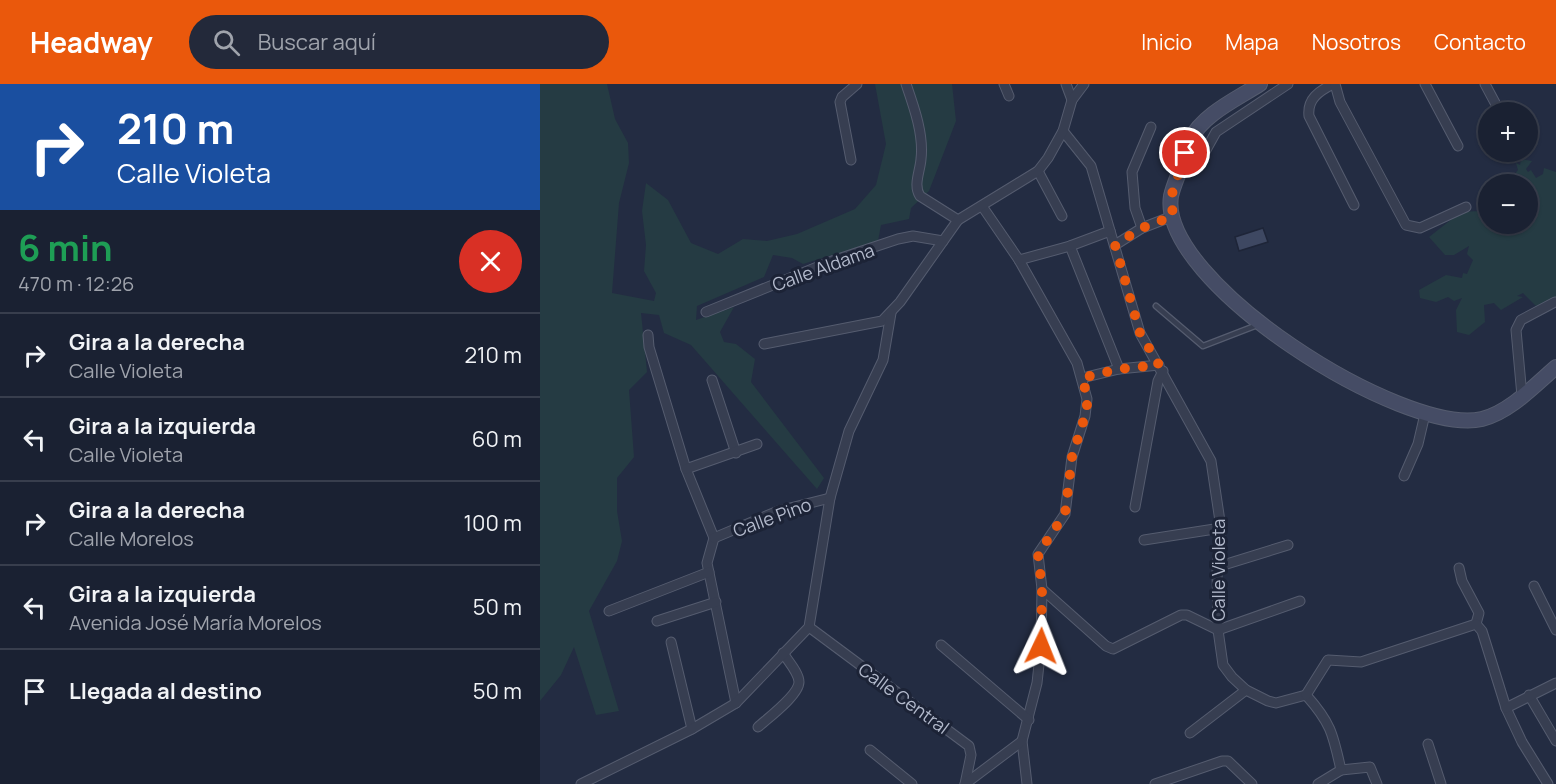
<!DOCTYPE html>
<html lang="es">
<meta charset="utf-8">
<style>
:root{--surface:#1a2132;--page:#23293a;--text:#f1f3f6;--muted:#9fa3ac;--line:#383e4d;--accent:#ea580c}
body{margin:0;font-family:Manrope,sans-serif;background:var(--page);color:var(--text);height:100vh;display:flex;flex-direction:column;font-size:22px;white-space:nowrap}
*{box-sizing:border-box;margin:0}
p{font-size:20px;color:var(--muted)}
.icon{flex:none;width:33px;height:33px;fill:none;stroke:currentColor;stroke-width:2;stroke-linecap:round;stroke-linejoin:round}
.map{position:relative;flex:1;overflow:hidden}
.drawer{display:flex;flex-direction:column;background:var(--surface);width:540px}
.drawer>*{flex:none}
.hud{background:#1a4fa0;color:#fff;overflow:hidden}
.tools{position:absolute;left:938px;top:18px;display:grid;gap:12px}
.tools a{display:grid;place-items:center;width:60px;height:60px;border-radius:50%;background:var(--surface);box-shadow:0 2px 4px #0004,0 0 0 2px var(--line);font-size:30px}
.pin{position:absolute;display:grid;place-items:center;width:51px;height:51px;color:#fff;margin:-26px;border:3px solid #fff;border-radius:50%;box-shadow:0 2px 6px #0007}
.me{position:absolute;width:66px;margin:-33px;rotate:2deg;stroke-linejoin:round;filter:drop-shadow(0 0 4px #0008)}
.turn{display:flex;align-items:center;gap:21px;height:126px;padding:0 18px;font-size:27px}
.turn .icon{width:78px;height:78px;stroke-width:2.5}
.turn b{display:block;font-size:42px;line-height:51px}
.round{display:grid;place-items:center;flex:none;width:63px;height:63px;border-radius:32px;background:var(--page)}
.overview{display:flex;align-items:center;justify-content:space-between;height:102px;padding:0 18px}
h1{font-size:36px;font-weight:700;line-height:45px;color:#1e9e55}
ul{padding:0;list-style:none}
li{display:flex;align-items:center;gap:18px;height:84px;padding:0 18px;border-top:2px solid var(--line)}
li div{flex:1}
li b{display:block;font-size:22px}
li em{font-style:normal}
header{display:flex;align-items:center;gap:36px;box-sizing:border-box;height:84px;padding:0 30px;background:var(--accent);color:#fff}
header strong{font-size:28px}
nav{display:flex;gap:33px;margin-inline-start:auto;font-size:21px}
.search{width:420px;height:54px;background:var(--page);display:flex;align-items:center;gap:15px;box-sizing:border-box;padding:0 21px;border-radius:33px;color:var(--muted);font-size:22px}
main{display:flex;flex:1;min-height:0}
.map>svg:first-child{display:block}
</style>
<header>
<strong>Headway</strong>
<div class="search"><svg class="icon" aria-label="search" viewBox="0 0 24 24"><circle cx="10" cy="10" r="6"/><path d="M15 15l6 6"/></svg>Buscar aquí</div>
<nav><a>Inicio</a><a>Mapa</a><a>Nosotros</a><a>Contacto</a></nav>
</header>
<main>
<section class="drawer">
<div class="hud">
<div class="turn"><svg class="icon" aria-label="right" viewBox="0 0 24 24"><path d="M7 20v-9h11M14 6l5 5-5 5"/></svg><div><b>210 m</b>Calle Violeta</div></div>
</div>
<div class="overview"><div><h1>6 min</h1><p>470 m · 12:26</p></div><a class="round" style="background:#d93025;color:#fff"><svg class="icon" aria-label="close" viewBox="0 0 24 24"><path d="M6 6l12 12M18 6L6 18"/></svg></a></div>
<ul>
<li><svg class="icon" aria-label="right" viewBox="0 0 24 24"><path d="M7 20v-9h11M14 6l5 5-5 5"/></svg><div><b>Gira a la derecha</b><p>Calle Violeta</p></div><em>210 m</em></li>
<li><svg class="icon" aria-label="left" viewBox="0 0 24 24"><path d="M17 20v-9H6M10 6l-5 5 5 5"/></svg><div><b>Gira a la izquierda</b><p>Calle Violeta</p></div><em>60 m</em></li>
<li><svg class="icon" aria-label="right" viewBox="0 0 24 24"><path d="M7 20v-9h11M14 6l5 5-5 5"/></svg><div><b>Gira a la derecha</b><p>Calle Morelos</p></div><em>100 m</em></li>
<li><svg class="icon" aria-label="left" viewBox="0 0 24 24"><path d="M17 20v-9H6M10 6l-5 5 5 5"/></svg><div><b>Gira a la izquierda</b><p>Avenida José María Morelos</p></div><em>50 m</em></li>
<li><svg class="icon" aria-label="arrive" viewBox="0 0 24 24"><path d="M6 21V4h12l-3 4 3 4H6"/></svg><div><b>Llegada al destino</b></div><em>50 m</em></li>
</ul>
</section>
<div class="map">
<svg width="1016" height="700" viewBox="0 0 1016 700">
<rect width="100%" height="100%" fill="#232c42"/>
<g fill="#253b43">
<polygon points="0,0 67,0 75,35 88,59 89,79 79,119 72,209 114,217 116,209 104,187 106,161 102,127 106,99 128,116 151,159 178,170 203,155 227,157 257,150 315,125 336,101 346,60 335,0 412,0 416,37 389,107 371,124 369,135 341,141 338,157 263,180 252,174 233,171 224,193 157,222 156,236 194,223 180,248 184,258 196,260 215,275 211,298 284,394 277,405 151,261 124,249 119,231 101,229 107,288 89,306 94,373 77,394 77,427 82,457 77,477 49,527 79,627 56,631 34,563 21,591 0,617"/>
<polygon points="981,75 992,77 986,85 988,88 991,86 996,94 1003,90 1004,84 1016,88 1016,213 996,222 983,209 977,212 983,213 961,226 954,219 944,221 945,238 929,251 917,248 916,226 922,214 914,217 908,213 896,218 880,214 879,206 906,191 922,194 923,189 927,190 933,176 927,170 929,162 914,171 905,171 889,153 921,128 939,127 948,118 948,140 987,140 987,100 967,100 978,86 976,79 980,81"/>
</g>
<polygon fill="#3e4862" stroke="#1e2538" stroke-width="1.5" points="723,144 728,158 699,167 695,153"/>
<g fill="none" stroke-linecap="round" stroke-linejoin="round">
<defs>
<polyline id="service" points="616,222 663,262 720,240"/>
<g id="minor">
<path d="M 366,0 C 374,23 384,51 381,75 C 380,88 373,101 380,112 L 418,136"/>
<polyline points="464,0 469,12"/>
<polyline points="526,0 532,16"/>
<path d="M 793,0 C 779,7 767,15 769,32 L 814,121"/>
<polyline points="795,0 800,18 866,141 880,144 926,123"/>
<polyline points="885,0 918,62"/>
<polyline points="945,0 960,28"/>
<path d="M 523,47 L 551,82 L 600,249 L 671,377 L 681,444 L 677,483 L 678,546 L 683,581 L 692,593 L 706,606 L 728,617 L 736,619 L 766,611 C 791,639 793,650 801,686 L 830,683 L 837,700"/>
<polyline points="662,73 676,48 748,0"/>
<polyline points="311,76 300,18 302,13 317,0"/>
<polyline points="498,87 522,132"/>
<polyline points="442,122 479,176 537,279 547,315 545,332 532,373 525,430 498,470 502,505 501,562 497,599 482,657 487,700"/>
<polyline points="602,144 595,124 592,88 611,43"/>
<polyline points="575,161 602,144 633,132"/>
<polyline points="530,162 579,285"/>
<polyline points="479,176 530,162 570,147"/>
<polyline points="166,228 292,177 358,155 373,152 403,157"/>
<polyline points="108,251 109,263 146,385 174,454 167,479 196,619"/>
<polyline points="224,260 342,237 360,218 418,136 498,87 508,74 523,47 532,16 544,0"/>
<polyline points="542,294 579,285 619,281"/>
<polyline points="172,296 196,369"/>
<polyline points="982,312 976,246 981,236 1015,218"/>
<polyline points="146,385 217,360"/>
<polyline points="864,392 878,360 885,330"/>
<polyline points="595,423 618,297 623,287"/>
<polyline points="174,454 238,427 290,414"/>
<polyline points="604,456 681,444"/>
<polyline points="677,483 748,461"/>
<polyline points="919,484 922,497 939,529 936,540"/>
<polyline points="994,502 1016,546"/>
<polyline points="502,505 566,562 573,565 641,531 647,531 678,546 760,517"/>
<polyline points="69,527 169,488"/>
<polyline points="117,537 176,518"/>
<polyline points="269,543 429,662 431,671 425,700"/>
<polyline points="131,558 152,645"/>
<polyline points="401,561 489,636"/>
<polyline points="766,611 788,576 821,578 936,540 942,547 966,624 982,658 1008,700"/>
<polyline points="989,611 1016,657"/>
<polyline points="966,624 1016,599"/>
<path d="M 218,643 C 228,634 259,611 259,598 C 259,589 248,577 243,569"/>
<polyline points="650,649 706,606"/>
<polyline points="888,660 901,700"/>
<polyline points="330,666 372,700"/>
<polyline points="41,700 152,645 196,619 269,543 290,414 309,347 343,276 351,229"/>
<polyline points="425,700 482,657"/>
<polyline points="615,700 682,677 688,677 712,700"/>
<polyline points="778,700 801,686"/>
</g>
<path id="secondary" d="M 720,0 C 697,15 663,30 650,56 C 645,65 643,76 640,86 C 637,94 633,103 631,112 C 617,197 864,353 942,335 C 970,328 995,301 1016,283"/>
</defs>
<use href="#service" stroke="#555c6f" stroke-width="7"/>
<use href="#minor" stroke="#555c6f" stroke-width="11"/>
<use href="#secondary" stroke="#555c6f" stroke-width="16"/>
<use href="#service" stroke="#373e51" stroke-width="4.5"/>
<use href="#minor" stroke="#373e51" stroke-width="9"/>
<use href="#secondary" stroke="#454c65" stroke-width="14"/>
</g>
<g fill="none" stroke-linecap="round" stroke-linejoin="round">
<polyline stroke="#ea580c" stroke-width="10" stroke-dasharray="0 18" points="501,562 502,505 498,470 525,430 532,373 545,332 548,315 542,294 579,285 619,281 600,249 575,161 602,144 633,132 631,113 645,69"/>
</g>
<g text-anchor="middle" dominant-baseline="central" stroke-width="6" stroke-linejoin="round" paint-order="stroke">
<g font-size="18" fill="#b3bacc" stroke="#1c2336">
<text transform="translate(283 183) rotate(-20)">Calle Aldama</text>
<text transform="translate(232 433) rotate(-20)">Calle Pino</text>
<text transform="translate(678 486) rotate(-90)">Calle Violeta</text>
<text transform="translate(364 614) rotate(36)">Calle Central</text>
</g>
</g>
</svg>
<div class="tools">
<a>+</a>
<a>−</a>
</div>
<div class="pin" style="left:645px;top:69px;background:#d93025"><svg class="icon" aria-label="arrive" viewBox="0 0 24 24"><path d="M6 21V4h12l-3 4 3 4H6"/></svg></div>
<svg class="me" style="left:501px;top:562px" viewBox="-20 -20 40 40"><path d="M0-17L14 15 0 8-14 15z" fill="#ea580c" stroke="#fff" stroke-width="4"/></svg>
</div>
</main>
